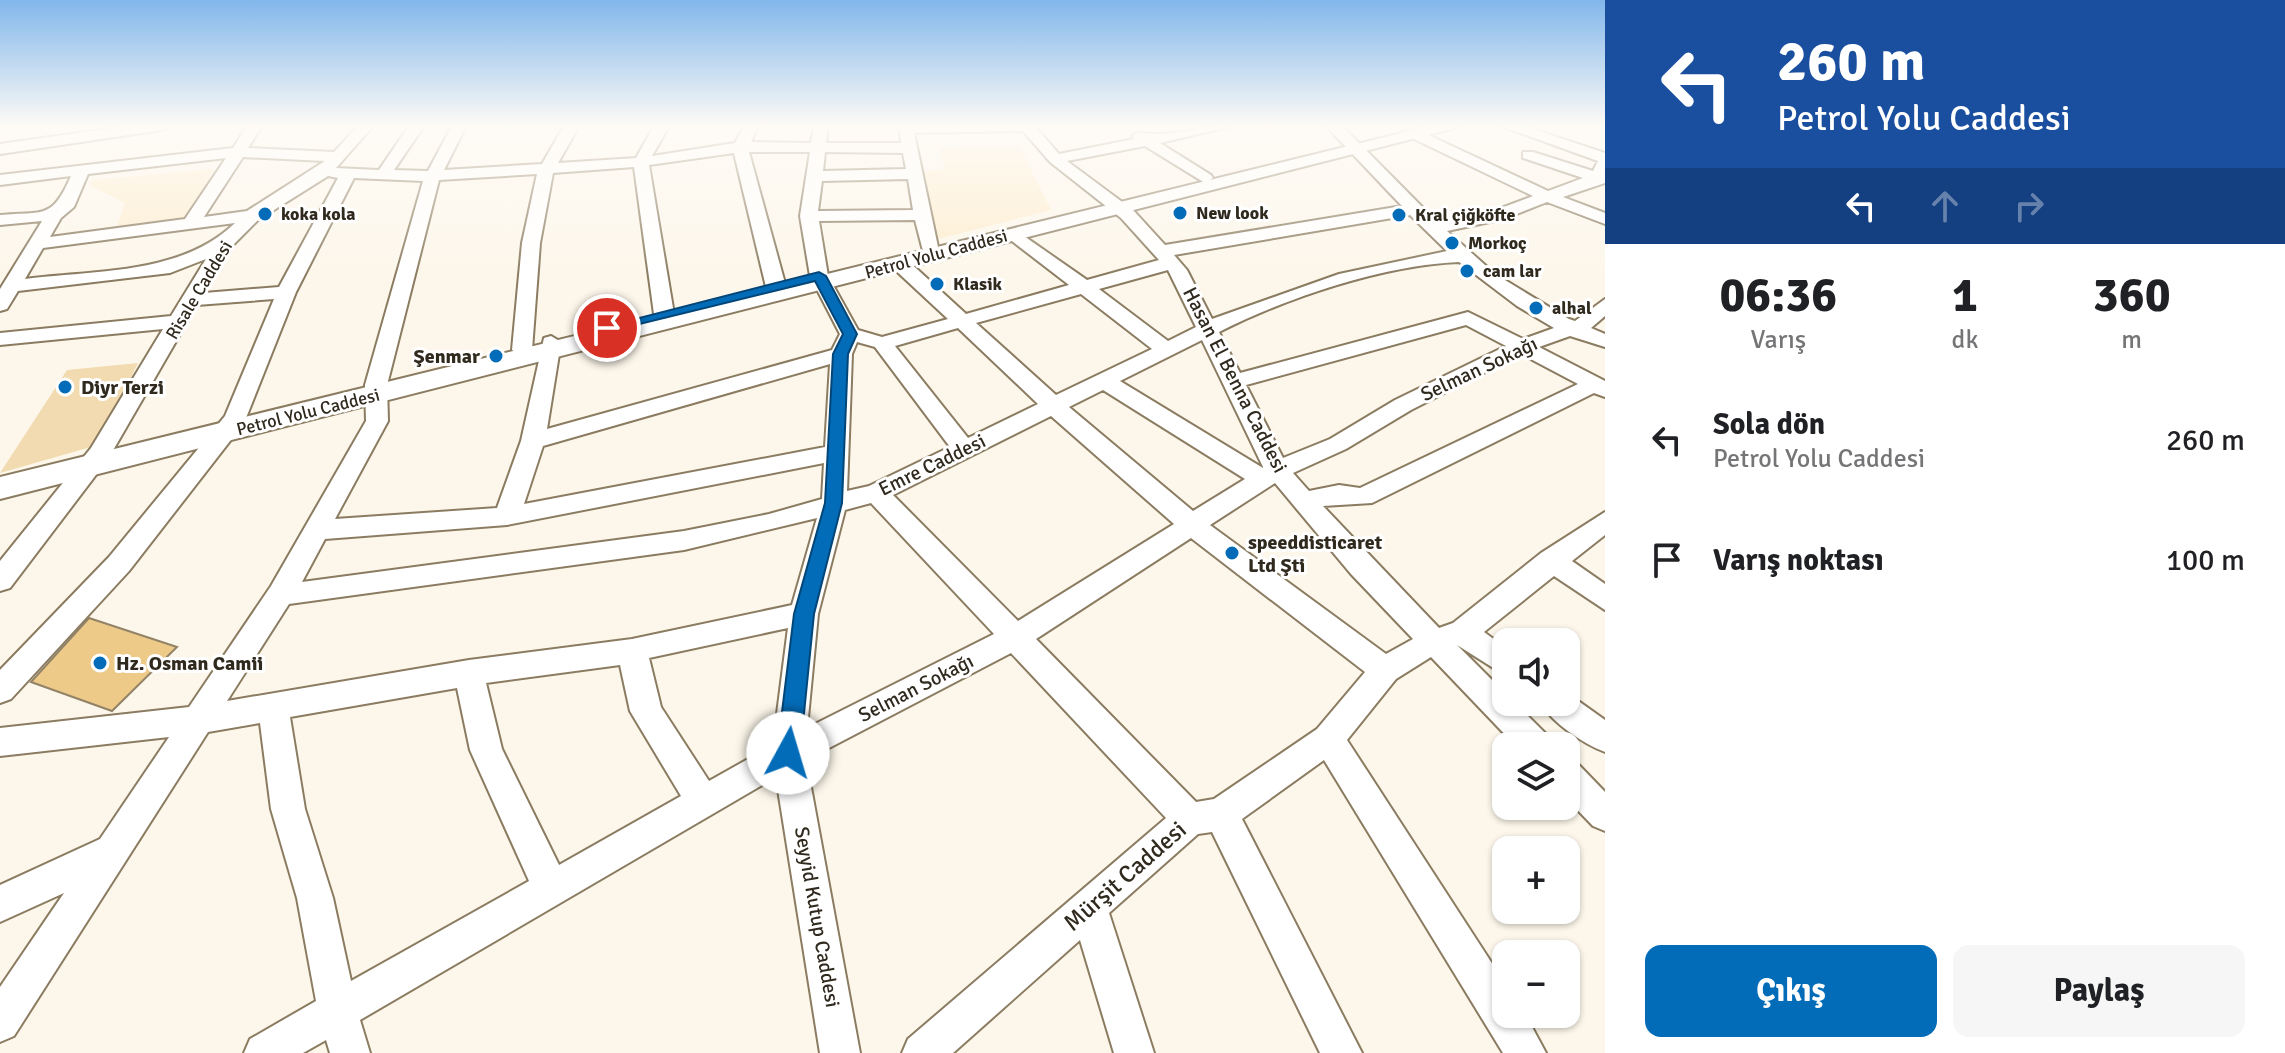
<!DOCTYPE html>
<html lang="tr">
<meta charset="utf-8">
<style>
:root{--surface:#fff;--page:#f6f6f6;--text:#202124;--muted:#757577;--accent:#036cb8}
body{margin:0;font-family:Signika,sans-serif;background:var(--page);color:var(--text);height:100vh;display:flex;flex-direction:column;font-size:30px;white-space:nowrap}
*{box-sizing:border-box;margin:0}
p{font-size:26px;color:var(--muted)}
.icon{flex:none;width:44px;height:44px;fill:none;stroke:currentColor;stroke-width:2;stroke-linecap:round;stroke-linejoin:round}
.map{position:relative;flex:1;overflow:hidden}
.panel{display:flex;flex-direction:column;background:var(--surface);width:680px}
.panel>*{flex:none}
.hud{background:#1a4fa0;color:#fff;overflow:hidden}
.buttons{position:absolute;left:1492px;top:628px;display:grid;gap:16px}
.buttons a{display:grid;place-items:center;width:88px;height:88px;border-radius:16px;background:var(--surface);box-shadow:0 2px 6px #0004;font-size:40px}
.pin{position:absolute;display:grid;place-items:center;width:68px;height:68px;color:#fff;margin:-34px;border:4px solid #fff;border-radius:50%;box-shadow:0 2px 8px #0007}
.me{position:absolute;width:88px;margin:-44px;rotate:6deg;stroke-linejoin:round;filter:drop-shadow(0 0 6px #0008)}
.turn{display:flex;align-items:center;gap:28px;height:168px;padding:0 40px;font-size:36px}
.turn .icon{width:104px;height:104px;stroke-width:2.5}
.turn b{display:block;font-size:56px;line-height:68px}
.lanes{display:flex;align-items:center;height:76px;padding:0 40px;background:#0003;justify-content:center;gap:40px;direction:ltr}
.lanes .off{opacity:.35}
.eta{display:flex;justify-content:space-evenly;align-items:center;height:136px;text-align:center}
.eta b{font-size:48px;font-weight:800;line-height:56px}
.cta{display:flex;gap:16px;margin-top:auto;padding:16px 40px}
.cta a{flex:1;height:92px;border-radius:16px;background:var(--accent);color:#fff;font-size:32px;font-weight:800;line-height:92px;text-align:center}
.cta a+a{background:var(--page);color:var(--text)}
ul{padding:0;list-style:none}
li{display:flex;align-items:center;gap:24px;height:120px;padding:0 40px}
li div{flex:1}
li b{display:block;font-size:30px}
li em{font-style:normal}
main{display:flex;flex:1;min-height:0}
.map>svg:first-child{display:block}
</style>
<main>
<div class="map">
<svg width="1605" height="1053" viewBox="0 0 1605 1053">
<rect width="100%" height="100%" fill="#fdf7eb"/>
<g fill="#fdedcf">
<polygon points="1020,147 1051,210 938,239 922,171 945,170 939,148"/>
<polygon points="214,169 188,219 116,230 125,203 89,185 92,180"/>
</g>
<polygon fill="#f2dbb0" points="138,363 98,445 0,473 67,370"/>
<polygon fill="#eeca89" stroke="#928367" stroke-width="2" points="89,618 177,647 112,711 31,682"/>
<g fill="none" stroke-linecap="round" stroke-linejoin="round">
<defs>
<g id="minor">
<polygon points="128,126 169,126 162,130 0,154 0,144"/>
<path d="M 247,126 L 262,126 L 248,148 L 334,152 L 358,126 L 373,126 L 336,168 L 379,170 L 409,126 L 424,126 L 394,170 L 428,171 L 452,126 L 466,126 L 444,170 L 542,164 L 564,126 L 579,126 L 558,163 L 636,158 L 654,126 L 669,126 L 652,156 L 735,143 L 744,126 L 758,126 L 751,142 L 811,143 L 814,126 L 828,126 L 826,143 L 901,143 L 899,126 L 1039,126 L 1037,129 L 1059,154 L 1134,139 L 1132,136 L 1139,132 C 1161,139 1204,126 1232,126 L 1160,143 L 1211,175 L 1213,178 L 1205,183 L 1145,146 L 1067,161 L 1133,210 L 1165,245 L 1402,206 L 1326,126 L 1342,126 L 1438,223 L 1493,211 L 1533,196 L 1412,138 L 1412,132 L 1422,132 L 1548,191 L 1583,178 L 1523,158 L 1523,152 L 1533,152 L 1593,171 L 1598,161 L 1501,126 L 1524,126 L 1605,153 L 1605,183 L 1563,197 L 1605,213 L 1605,224 L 1547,202 L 1504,219 L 1447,231 L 1495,274 L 1569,319 L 1575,321 L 1605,299 L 1605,316 L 1591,328 L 1605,334 L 1605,347 L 1570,336 L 1539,347 L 1605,381 L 1605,397 L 1594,393 L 1372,503 L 1323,506 L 1439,628 L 1453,623 L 1541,553 L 1605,512 L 1605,535 L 1572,561 L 1605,584 L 1605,610 L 1554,576 L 1484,632 L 1506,648 L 1506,676 L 1457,645 L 1506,694 L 1506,702 L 1514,702 L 1548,736 L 1553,746 L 1516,746 L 1431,657 L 1396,679 L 1347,740 L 1506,985 L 1506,1014 L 1525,1014 L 1546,1053 L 1503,1053 L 1324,760 L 1242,819 L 1362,1053 L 1320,1053 L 1212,832 L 1198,834 L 1109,913 L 1154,1053 L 1114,1053 L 1080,940 L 953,1053 L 902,1053 L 908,1039 L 1166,818 L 1011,653 L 806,760 L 860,1053 L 820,1053 L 776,777 L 360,1020 L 370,1053 L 330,1053 L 326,1040 L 303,1053 L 244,1053 L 250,1039 L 316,1001 L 297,898 L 271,809 L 260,723 L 208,732 L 14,1036 L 0,1042 L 0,987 L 64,893 L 0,922 L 0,885 L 100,839 L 169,737 L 0,756 L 0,728 L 189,707 L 271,586 L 366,421 L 365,385 L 423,181 L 354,178 L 296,292 L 244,423 L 129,571 L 11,699 L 0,703 L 0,670 L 109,557 L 225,416 L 274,299 L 197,305 L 108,459 L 10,588 L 0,591 L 0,561 L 91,448 L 163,329 L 0,345 L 0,333 L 171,316 L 206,259 L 170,273 L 18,291 L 7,309 L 0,311 L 0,289 L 42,221 L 0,225 L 0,215 C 44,211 52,220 71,176 L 0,185 L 0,175 L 233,148 ZM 1023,131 L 1050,162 L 1121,218 L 1159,260 L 1087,280 L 1014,229 L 1008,230 L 1008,238 L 1069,285 L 966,314 L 906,259 L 899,257 L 890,263 L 892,267 L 948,319 L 882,337 L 858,330 L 828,276 L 819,221 L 915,220 L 923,251 L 935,251 L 938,247 L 914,133 ZM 749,152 L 810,152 L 800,216 L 810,276 L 840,334 L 832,350 L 547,429 L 561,342 L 551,336 L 544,338 L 521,441 L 497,508 L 335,519 L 388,421 L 387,385 L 439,180 L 537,174 L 522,243 L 512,350 L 522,356 L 532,350 L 540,243 L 553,173 L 634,167 L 654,314 L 664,320 L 674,314 L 649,165 L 734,153 L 766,287 L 769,291 L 783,291 L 786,287 ZM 825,152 L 903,153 L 906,169 L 823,171 ZM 243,157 L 325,161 L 247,211 L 204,217 ZM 226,158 L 185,219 L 50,237 L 61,218 L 74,207 L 88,174 ZM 328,176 L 338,178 L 279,287 L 204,293 L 230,248 L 258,220 ZM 908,179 L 913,210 L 818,211 L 822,181 ZM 1410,215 L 1447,251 L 1339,274 L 1212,319 L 1187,270 L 1174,255 ZM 235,223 C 182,275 94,270 25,279 L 43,248 ZM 1459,262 L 1517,306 L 1554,328 L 1523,339 L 1468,312 L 1240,373 L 1219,332 C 1286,298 1384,265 1459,262 ZM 1168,270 L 1196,327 L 1168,341 L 1099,289 ZM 1081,294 L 1152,349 L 1056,395 L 976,323 ZM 1466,325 L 1506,346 L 1395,400 L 1330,439 L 1283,458 L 1246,385 ZM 958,328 L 1038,404 L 968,438 L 895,346 ZM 1202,340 L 1263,467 L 1263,468 L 1120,381 ZM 857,342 L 875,347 L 950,447 L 869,486 L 847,491 L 852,354 ZM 1521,354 L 1578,384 L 1360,488 L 1339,485 L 1309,491 L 1293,473 L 1346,449 L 1411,410 ZM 830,364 L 825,447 L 524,504 L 543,446 ZM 1103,390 L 1245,479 L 1193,511 L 1069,407 ZM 1051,416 L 1174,524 L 1018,621 L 893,495 ZM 824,463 L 822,499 L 769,514 L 684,531 L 302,582 L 325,539 L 507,525 ZM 1275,483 L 1351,574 L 1413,639 L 1386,654 L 1210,525 ZM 871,503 L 994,634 L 807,728 L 818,614 L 845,510 ZM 817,518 L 792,605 L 632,639 L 469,660 L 227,701 L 289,604 L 684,550 ZM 1191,538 L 1365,672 L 1317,729 L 1214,799 L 1196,802 L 1036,639 ZM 788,628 L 773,745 L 709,781 L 661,707 L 649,658 ZM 620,665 L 630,711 L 681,796 L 559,865 L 502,749 L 486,683 ZM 457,688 L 470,750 L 529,881 L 351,981 L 333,898 L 305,809 L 290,717 Z"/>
<path d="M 1567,693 L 1605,720 L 1605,752 C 1584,744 1550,722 1541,702 L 1566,702 Z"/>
<polygon points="1566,760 1578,764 1605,792 1605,831 1593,826 1566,798"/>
</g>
<polygon id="major" points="1430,126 1463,126 0,499 0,477"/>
</defs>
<use href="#minor" stroke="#8b7c61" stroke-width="4"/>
<use href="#major" stroke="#8b7c61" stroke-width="4"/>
<use href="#minor" fill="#fff" fill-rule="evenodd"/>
<use href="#major" fill="#fff" fill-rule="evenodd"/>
</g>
<linearGradient id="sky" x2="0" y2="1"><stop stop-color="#82b7eb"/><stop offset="0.46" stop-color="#fefbf6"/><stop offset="1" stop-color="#fefbf6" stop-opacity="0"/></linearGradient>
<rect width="1605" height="274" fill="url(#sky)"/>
<polygon fill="#036cb8" stroke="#024678" stroke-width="2" points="819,272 826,276 857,334 848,354 842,503 814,614 800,753 796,760 788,763 780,760 777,753 794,614 825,503 833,354 843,334 815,281 607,332 600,328"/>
<g fill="#036cb8" stroke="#fff" stroke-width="3">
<circle cx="1180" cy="213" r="8"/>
<circle cx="265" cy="214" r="8"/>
<circle cx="1399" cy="215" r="8"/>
<circle cx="1452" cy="243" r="8"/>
<circle cx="1467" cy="271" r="8"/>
<circle cx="937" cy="284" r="8"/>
<circle cx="1536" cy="308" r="8"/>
<circle cx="496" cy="356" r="8"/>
<circle cx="65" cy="387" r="8"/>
<circle cx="1232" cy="553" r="8"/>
<circle cx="100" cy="663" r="8"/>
</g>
<g text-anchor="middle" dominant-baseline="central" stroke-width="6" stroke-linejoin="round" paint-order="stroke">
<g font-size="18" font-weight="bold" fill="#30291e" stroke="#fff" text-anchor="start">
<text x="1196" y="213">New look</text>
<text x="281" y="214">koka kola</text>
<text x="1415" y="215">Kral çiğköfte</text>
<text x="1468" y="243">Morkoç</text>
<text x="1483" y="271">cam lar</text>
<text x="953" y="284">Klasik</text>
<text x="1552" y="308">alhal</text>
</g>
<g font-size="18" fill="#30291e" stroke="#fff">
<text transform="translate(936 254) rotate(-15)">Petrol Yolu Caddesi</text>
<text transform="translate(199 290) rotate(-59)">Risale Caddesi</text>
<text transform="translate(308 412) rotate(-14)">Petrol Yolu Caddesi</text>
</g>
<g font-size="20" font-weight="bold" fill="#30291e" stroke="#fff" text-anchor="start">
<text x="480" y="356" text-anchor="end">Şenmar</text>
<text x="81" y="387">Diyr Terzi</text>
<text x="1248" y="542">speeddisticaret<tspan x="1248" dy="23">Ltd Şti</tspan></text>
<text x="116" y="663">Hz. Osman Camii</text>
</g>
<g font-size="20" fill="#30291e" stroke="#fff">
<text transform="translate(1479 369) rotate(-25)">Selman Sokağı</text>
<text transform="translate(1235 380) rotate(63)">Hasan El Benna Caddesi</text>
<text transform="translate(932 465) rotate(-26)">Emre Caddesi</text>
<text transform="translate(916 688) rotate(-27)">Selman Sokağı</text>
<text transform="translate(817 917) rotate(80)">Seyyid Kutup Caddesi</text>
</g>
<g font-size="24" fill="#30291e" stroke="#fff">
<text transform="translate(1125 876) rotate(-41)">Mürşit Caddesi</text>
</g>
</g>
</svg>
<div class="buttons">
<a><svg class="icon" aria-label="sound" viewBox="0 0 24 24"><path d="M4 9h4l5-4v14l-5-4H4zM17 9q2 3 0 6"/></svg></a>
<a><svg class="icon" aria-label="layers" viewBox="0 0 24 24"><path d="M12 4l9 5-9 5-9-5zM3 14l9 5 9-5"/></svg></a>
<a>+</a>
<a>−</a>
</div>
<div class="pin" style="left:607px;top:328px;background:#d93025"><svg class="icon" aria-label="arrive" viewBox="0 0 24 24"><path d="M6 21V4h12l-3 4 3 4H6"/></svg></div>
<svg class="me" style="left:788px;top:753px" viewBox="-20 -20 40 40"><circle r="19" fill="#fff"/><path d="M0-13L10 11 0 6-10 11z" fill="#036cb8"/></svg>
</div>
<section class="panel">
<div class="hud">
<div class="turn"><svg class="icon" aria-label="left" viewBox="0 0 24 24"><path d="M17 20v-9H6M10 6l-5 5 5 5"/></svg><div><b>260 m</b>Petrol Yolu Caddesi</div></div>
<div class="lanes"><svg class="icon" aria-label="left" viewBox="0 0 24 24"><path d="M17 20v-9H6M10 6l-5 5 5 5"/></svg><svg class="icon off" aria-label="ahead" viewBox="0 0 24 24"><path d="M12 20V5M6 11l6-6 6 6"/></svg><svg class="icon off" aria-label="right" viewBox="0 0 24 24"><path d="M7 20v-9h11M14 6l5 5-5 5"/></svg></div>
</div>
<div class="eta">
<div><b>06:36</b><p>Varış</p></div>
<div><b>1</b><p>dk</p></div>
<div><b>360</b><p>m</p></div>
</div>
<ul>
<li><svg class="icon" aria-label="left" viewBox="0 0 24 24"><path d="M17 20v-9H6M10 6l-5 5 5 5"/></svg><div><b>Sola dön</b><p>Petrol Yolu Caddesi</p></div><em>260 m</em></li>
<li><svg class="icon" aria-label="arrive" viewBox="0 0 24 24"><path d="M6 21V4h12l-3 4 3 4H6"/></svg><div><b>Varış noktası</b></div><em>100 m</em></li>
</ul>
<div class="cta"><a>Çıkış</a><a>Paylaş</a></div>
</section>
</main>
